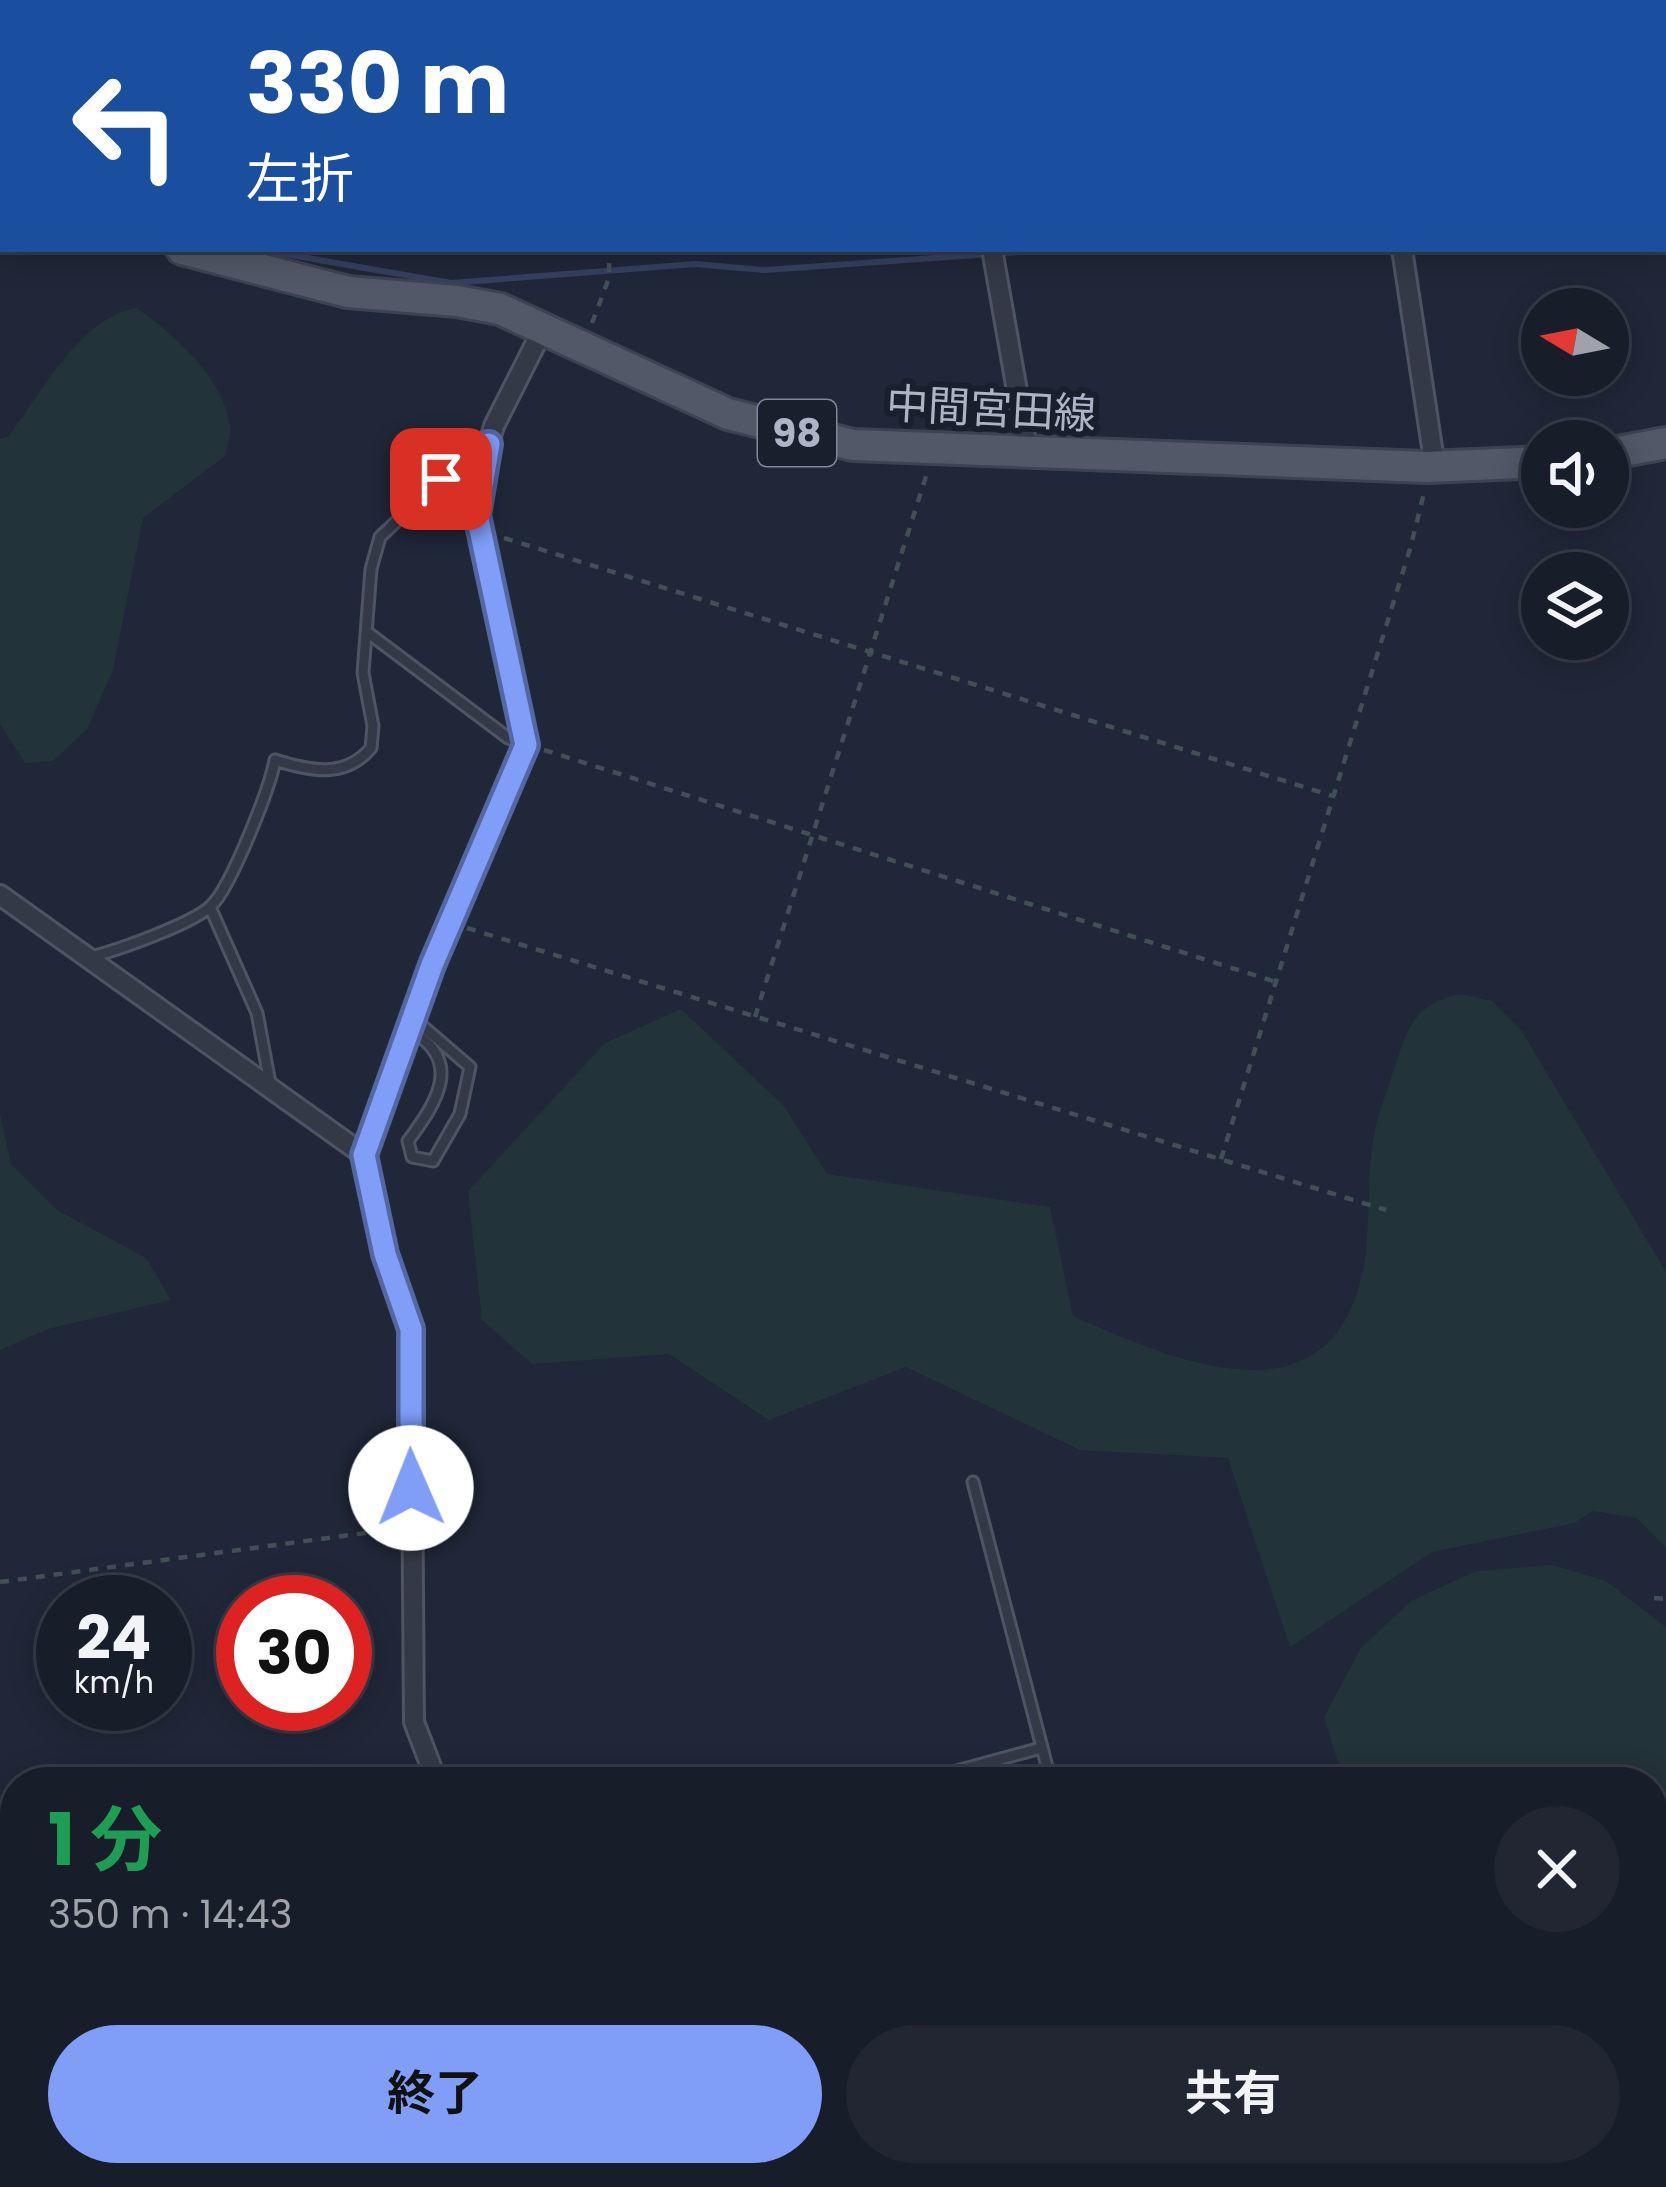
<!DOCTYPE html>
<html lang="ja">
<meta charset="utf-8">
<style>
:root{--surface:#181d2a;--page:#212632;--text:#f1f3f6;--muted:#9fa2a8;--line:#363b47;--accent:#809ef8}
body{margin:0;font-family:Poppins,"Noto Sans JP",sans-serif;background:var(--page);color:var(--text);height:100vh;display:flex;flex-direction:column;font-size:45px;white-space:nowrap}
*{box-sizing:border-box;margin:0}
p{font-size:39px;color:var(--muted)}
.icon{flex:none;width:66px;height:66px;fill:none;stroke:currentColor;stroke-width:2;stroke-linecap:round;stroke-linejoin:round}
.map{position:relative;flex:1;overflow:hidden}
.sheet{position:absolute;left:0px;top:1767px;width:1668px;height:420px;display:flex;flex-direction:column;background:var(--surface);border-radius:48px 48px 0 0;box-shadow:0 6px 30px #0003,0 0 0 3px var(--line)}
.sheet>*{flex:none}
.top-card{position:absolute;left:0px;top:0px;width:1668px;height:252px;box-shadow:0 6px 30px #0003,0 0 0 3px var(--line);background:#1a4fa0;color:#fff;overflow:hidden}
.needle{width:78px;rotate:280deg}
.controls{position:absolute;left:1521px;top:288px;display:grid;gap:24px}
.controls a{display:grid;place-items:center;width:108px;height:108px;border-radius:50%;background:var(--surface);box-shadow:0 6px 30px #0003,0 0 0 3px var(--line);font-size:60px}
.speed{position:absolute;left:36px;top:1575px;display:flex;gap:24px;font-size:60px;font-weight:700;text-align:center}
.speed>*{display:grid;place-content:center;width:156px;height:156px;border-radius:50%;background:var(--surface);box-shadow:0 6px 30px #0003,0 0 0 3px var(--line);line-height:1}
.speed small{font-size:30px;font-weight:400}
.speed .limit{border:18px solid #d22;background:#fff;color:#111}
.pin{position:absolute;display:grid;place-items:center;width:102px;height:102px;color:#fff;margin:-51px;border-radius:24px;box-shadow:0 6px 18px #0006}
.me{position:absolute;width:132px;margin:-66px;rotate:359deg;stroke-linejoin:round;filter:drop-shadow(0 0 9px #0008)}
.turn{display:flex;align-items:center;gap:42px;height:252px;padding:0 48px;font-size:54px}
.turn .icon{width:156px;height:156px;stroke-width:2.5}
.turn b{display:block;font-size:84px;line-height:102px}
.round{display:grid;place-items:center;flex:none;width:126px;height:126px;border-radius:63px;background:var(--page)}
.head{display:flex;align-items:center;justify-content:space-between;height:204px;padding:0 48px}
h1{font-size:72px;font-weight:700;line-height:90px;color:#1e9e55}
.primary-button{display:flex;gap:24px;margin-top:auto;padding:24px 48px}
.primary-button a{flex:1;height:138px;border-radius:72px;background:var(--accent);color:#111;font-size:48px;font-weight:700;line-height:138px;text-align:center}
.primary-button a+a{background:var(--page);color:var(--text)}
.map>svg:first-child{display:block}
</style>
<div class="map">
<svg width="1666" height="2187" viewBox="0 0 1666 2187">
<rect width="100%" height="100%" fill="#202738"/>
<g fill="#223339">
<path d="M 137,308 C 175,336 224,377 230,427 C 231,436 227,447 225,456 L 143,518 L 113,670 L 87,729 L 53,761 L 25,763 L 0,724 L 0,439 L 8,437 C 41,394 81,316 137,308 Z"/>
<path d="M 1461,994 L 1492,1001 L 1521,1030 L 1666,1272 L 1666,1548 L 1637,1518 L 1593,1511 L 1574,1523 L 1432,1552 L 1290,1647 L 1228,1458 L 1080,1450 L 906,1367 L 769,1420 L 669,1354 L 532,1364 L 482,1320 L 468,1191 L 605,1043 L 681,1009 L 784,1106 L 827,1174 L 1050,1207 L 1073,1316 C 1180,1364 1339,1431 1365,1258 C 1371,1216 1366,1173 1375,1130 C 1379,1110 1388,1089 1394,1069 C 1408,1027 1414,1003 1461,994 Z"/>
<polygon points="0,1113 11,1164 57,1210 146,1258 171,1300 48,1329 0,1350"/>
<polygon points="1552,1565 1606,1581 1666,1627 1666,1892 1653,1907 1653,1782 1344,1782 1324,1717 1361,1648 1411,1601 1476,1571"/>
<polygon points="1666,1938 1666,2181 1660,2187 1462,2187 1478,2172 1653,2172 1653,1967"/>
<polygon points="663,2172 1055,2172 1059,2187 668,2187"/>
</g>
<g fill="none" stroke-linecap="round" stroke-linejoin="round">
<g stroke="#34405f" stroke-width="6">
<polyline points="0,157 3,158"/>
<polyline points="1665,209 1666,209"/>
<polyline points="256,249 451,283 695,264 765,270 1061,249"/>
</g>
<defs>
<g id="service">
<polyline points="367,632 508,738 527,745"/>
<polyline points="210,907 257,1013 270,1083"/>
<path d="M 91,957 C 118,950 192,924 211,906 C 231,887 270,788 275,760 C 310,771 345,779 371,748 L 373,726 L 363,673 L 371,569 L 380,537 L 472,450 L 489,444"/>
<path d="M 408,1029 C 465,1060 437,1102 408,1141 L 412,1157 L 433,1161 L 460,1114 L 470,1067 L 412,1017"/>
<polyline points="973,1482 1051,1782"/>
<polyline points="916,1782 1041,1748"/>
</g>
<g id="minor">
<polyline points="958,0 958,3"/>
<polyline points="1364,0 1364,3"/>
<polyline points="1665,190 1666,190"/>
<polyline points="992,249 1028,453"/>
<polyline points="1402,249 1435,467"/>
<polyline points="0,895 364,1155"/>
<polyline points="437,1782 414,1722 411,1329 385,1254 364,1155 432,965 527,745 477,515 483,464 494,426 544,327"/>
<polyline points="555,2172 559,2187"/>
</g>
<polyline id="tertiary" points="0,2035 15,2030"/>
<g id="secondary">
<polyline points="1653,2086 1666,2038"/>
<polyline points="1634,2187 1635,2172"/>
</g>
<g id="primary">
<polyline points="0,177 3,177"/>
<polyline points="182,249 348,292 457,301 500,309 728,414 853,445 1427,467 1542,462"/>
<polyline points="1608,454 1666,443"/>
</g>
</defs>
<use href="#service" stroke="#4e5463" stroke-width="15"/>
<use href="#minor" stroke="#4e5463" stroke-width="24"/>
<use href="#tertiary" stroke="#4e5463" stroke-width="30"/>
<use href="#secondary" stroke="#4e5463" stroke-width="33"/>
<use href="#primary" stroke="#3d4352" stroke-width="36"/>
<g stroke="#405056" stroke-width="4.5" stroke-dasharray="9 9" stroke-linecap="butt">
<polyline points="523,0 524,3"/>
<polyline points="592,323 609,278 609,249"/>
<polyline points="504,538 1333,796"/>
<polyline points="544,750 1276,982"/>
<polyline points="467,928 1386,1210"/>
<polyline points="755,1017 927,473"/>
<polyline points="1221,1159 1410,549 1424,493"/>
<polyline points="0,1582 395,1529"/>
<polyline points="1654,1598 1666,1599"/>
</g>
<use href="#service" stroke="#343948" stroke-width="9"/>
<use href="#minor" stroke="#343948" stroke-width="18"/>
<use href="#tertiary" stroke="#343948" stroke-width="24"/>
<use href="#secondary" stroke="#42485b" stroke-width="27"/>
<use href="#primary" stroke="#525868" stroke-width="30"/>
</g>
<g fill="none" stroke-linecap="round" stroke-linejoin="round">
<defs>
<polyline id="route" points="411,1488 411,1329 385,1254 364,1155 432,965 526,745 477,515 489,444 472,449 441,479"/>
</defs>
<use href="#route" stroke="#5367a1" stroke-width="30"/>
<use href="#route" stroke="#809ef8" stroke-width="21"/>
</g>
<g text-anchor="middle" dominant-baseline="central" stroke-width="12" stroke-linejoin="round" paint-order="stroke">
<rect fill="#191f2d" stroke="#818797" stroke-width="3" x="758" y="400" width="78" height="66" rx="9"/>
<g font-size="39" font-weight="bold" fill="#aeb4c5">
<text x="797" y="433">98</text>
</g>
<g font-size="42" fill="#aeb4c5" stroke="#191f2d">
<text transform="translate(991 409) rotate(3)">中間宮田線</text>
</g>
</g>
</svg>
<div class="controls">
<a><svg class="needle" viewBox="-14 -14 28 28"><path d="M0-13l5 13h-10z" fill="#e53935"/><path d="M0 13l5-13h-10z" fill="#9fa2a8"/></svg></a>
<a><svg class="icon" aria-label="sound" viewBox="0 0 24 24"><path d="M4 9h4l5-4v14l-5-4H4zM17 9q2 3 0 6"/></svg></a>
<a><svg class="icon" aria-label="layers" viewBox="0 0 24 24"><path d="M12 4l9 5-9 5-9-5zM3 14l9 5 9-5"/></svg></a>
</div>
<div class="speed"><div>24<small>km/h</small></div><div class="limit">30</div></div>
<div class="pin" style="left:441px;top:479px;background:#d93025"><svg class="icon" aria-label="arrive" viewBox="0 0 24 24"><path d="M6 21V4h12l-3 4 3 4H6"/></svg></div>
<svg class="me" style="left:411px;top:1488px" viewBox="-20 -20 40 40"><circle r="19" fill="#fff"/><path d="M0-13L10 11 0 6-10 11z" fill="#809ef8"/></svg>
<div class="top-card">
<div class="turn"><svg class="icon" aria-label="left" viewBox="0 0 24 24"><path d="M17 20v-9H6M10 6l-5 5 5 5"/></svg><div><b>330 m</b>左折</div></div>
</div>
<section class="sheet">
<div class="head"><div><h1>1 分</h1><p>350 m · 14:43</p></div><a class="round"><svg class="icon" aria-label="close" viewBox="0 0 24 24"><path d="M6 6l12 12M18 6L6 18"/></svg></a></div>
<div class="primary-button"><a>終了</a><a>共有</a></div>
</section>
</div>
